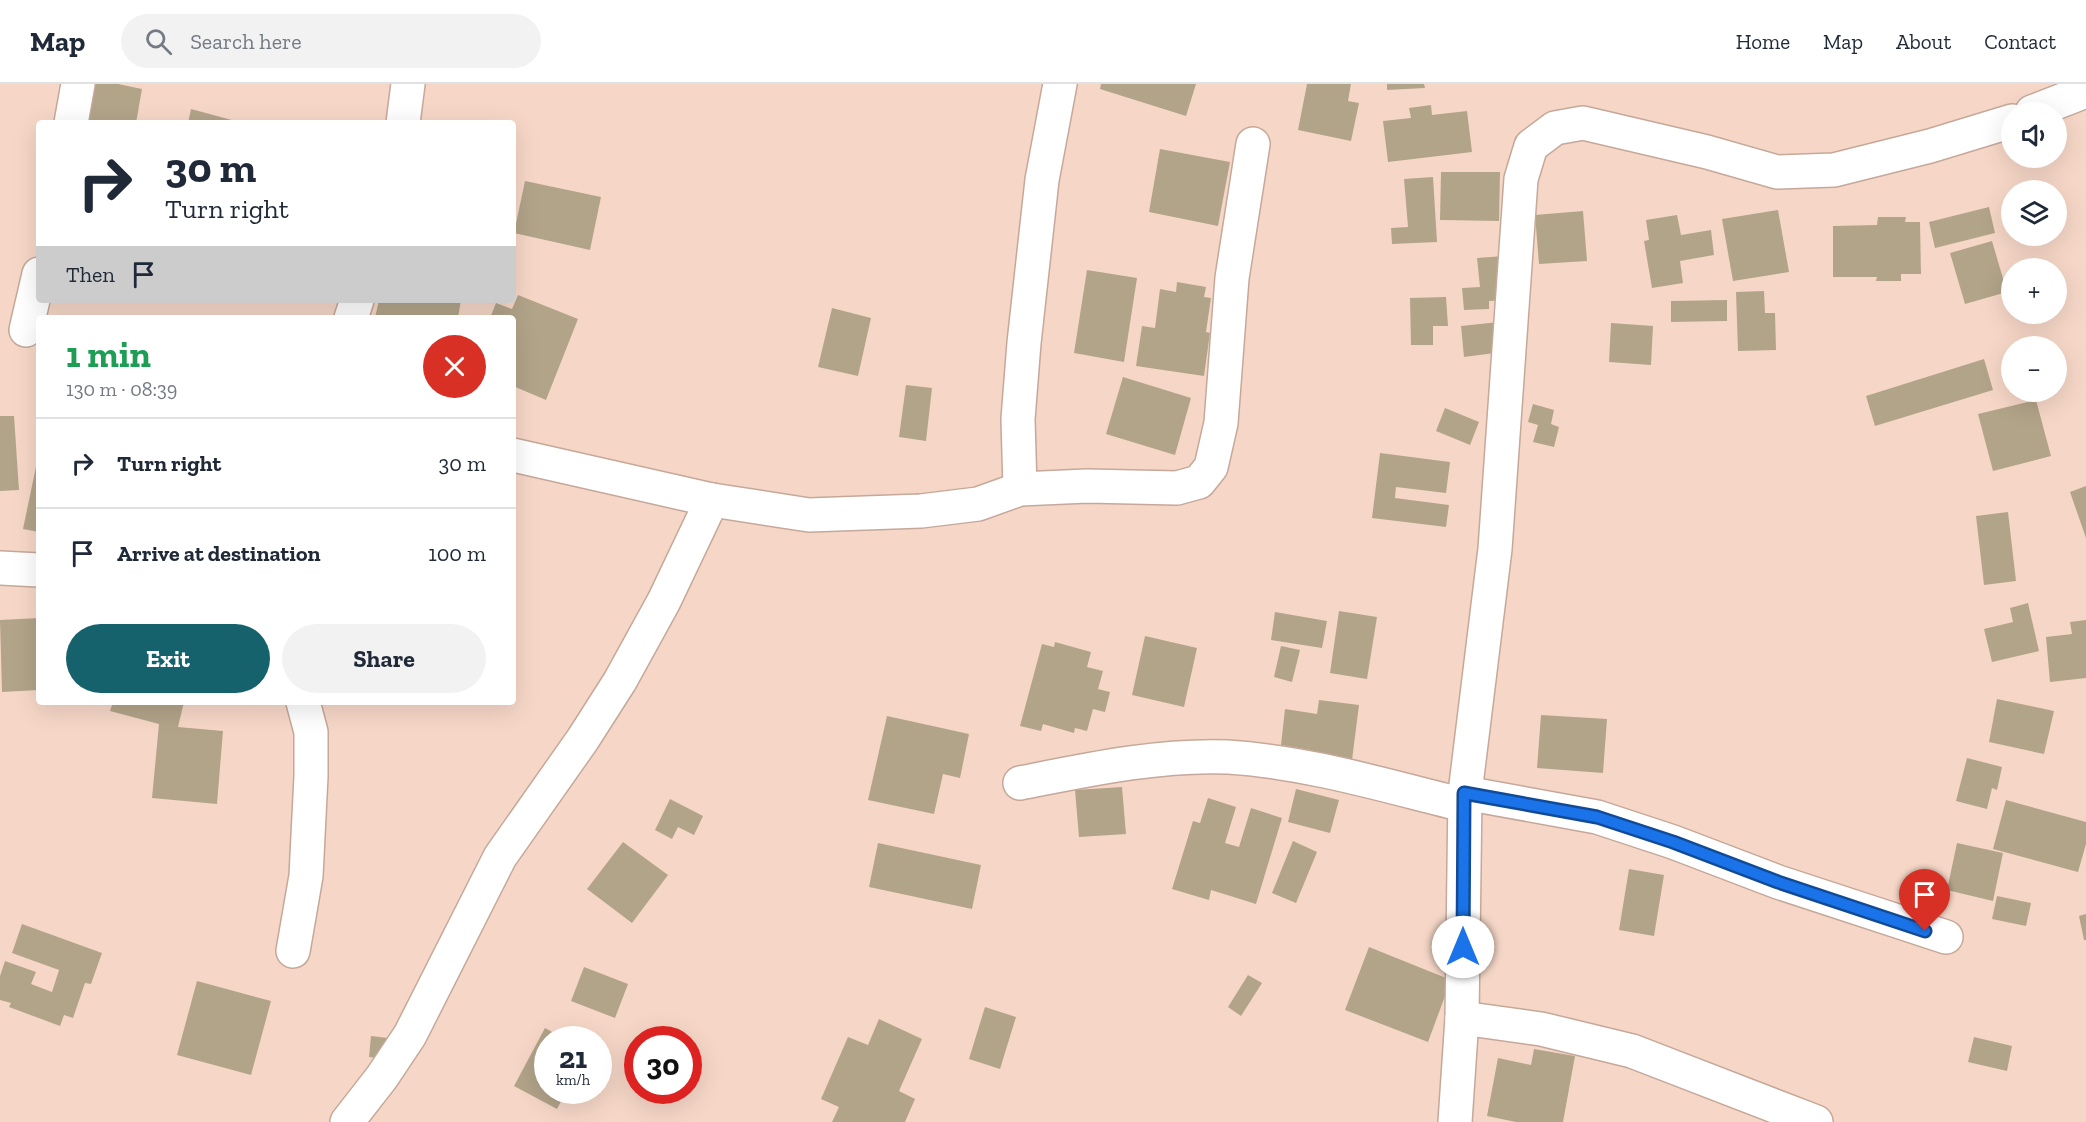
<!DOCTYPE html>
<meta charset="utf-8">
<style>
:root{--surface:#fff;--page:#f2f2f3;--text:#1f2937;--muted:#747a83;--line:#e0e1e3;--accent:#15626d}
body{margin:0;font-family:"Zilla Slab",serif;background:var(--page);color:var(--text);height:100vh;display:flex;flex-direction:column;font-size:22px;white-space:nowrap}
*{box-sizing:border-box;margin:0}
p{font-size:20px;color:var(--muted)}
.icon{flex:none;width:33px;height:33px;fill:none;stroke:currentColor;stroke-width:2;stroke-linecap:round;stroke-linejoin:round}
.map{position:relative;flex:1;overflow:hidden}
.sheet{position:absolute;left:36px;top:231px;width:480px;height:390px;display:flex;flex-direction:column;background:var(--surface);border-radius:6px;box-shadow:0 6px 24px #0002}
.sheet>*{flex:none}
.banner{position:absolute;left:36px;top:36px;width:480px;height:183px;border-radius:6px;box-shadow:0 6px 24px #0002;background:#fff;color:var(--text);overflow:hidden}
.buttons{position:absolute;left:2001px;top:18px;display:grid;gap:12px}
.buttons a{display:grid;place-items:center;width:66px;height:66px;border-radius:50%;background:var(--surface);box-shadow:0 6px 24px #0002;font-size:30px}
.speed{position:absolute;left:534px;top:942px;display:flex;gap:12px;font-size:30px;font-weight:700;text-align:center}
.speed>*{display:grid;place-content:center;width:78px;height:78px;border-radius:50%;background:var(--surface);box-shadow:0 6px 24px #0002;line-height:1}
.speed small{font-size:15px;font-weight:400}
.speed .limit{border:9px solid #d22;background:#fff;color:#111}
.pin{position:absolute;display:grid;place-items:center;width:51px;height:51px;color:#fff;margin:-62px -26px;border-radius:50% 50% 50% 0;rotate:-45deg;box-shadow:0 0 6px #0007}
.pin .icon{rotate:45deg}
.me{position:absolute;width:66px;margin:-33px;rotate:0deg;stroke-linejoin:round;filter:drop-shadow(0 0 4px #0008)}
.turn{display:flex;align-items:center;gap:21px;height:126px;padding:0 30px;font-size:27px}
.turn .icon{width:78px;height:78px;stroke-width:2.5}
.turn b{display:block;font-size:42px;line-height:51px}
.then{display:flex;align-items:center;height:57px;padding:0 30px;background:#0003;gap:12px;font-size:22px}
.round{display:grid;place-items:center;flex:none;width:63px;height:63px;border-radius:32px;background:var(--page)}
.summary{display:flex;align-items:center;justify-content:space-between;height:102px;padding:0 30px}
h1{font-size:36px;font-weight:700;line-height:45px;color:#1e9e55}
.cta{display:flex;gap:12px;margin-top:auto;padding:12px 30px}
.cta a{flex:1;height:69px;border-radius:36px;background:var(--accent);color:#fff;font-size:24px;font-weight:700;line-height:69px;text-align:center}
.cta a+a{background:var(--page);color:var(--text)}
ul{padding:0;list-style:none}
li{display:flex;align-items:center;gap:18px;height:90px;padding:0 30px;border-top:2px solid var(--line)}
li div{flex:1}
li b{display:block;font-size:22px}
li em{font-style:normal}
header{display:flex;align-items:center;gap:36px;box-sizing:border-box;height:84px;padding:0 30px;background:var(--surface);border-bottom:2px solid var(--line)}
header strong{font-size:28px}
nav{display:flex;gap:33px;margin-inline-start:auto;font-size:21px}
.search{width:420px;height:54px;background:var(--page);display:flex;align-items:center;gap:15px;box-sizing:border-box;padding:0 21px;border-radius:33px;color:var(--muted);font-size:22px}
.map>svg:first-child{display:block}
</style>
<header>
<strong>Map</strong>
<div class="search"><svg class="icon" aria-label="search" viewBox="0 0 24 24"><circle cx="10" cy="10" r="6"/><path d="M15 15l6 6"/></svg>Search here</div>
<nav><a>Home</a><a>Map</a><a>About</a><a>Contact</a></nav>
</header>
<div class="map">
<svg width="2086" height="1038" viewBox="0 0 2086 1038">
<rect width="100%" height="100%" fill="#f6d7c7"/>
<g fill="#b2a489">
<polygon points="94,0 118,0 142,5 136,39 87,39"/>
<polygon points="1101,0 1196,0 1186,32 1100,5"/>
<polygon points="1307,0 1351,0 1348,17 1359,19 1351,57 1298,46"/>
<polygon points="1387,0 1424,0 1425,4 1387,6"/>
<polygon points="1431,21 1432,31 1467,27 1472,68 1388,78 1383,37 1411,34 1409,24"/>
<polygon points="191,25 239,38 239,39 188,39"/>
<polygon points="1160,65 1230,78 1218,142 1149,128"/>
<polygon points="1441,88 1500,88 1499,137 1440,136"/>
<polygon points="1433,93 1437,158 1392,160 1391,144 1408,143 1404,95"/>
<polygon points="525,97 601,113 590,166 514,149"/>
<polygon points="1989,123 1995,149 1935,164 1929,138"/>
<polygon points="1778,126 1789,188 1733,197 1722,135"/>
<polygon points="1583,127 1587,177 1539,180 1535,131"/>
<polygon points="1677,131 1681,151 1711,146 1714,171 1680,177 1683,199 1652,204 1644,157 1649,156 1646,136"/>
<polygon points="1878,133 1906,133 1905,138 1920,138 1921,190 1901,190 1901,197 1876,197 1877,193 1833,193 1833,142 1877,141"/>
<polygon points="1992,157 2007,208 1965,220 1950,169"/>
<polygon points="1504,172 1508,216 1489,217 1489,225 1464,226 1462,204 1480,203 1477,174"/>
<polygon points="1087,186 1137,194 1124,278 1074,269"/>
<polygon points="1177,198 1206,203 1204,213 1211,214 1206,248 1210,249 1204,292 1136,282 1142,242 1155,244 1160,205 1176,208"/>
<polygon points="1764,207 1765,229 1775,229 1776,266 1738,267 1736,208"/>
<polygon points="518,211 578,235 546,316 513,302 513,234 490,234 496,219 512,225"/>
<polygon points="1446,213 1448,242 1433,242 1433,261 1411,261 1410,214"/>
<polygon points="379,216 461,216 458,234 375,234"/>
<polygon points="1727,216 1727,237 1671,238 1671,217"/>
<polygon points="832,224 871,234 858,292 818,283"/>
<polygon points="1499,238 1503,268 1464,273 1461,242"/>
<polygon points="1611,239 1653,242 1651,281 1609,278"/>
<polygon points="1984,275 1993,306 1875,342 1866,312"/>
<polygon points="1123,293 1191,314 1175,371 1106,350"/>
<polygon points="906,301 932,304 926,357 899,353"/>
<polygon points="2036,316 2051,372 1993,387 1978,330"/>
<polygon points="1533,320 1554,326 1551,340 1559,343 1554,363 1533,358 1538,341 1528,338"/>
<polygon points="1445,324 1479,338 1470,361 1436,347"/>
<polygon points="0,332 14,332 19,406 0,407"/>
<polygon points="1380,369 1450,378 1446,409 1396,403 1395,414 1449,421 1446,443 1372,434"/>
<polygon points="38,373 39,373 39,448 23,445"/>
<polygon points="2086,402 2086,454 2070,408"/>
<polygon points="2008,428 2016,497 1984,501 1976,432"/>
<polygon points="2028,519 2039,567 1992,578 1984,545 2013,538 2010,524"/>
<polygon points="1339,527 1377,533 1367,595 1330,589"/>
<polygon points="1275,528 1327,537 1322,564 1271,556"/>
<polygon points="39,534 39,606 2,608 0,536"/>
<polygon points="2086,536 2086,594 2050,598 2046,553 2072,550 2070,538"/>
<polygon points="1145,552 1197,564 1184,623 1132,611"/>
<polygon points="1055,558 1091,568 1087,583 1103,587 1098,605 1110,608 1105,628 1093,625 1087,647 1075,644 1074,649 1043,640 1041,647 1020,642 1042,560 1054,563"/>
<polygon points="1281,562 1300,566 1292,598 1274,593"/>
<polygon points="1997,615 2054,627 2044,670 1989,658"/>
<polygon points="1319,616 1359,621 1352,676 1310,670 1310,666 1281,661 1285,625 1317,630"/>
<polygon points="113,618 184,618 178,643 223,647 217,720 152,714 159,640 110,627"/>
<polygon points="1541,631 1607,635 1603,689 1537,684"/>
<polygon points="887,632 969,650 960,694 943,690 934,730 868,716"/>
<polygon points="1967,674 2002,683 1997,706 1992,704 1987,725 1956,717"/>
<polygon points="1122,703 1126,750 1079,753 1075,706"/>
<polygon points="1296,705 1339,716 1330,749 1288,738"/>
<polygon points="1208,714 1236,723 1225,759 1239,763 1251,724 1282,734 1256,820 1211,806 1209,816 1172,805 1193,737 1200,739"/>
<polygon points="670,715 703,732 694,751 678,743 672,755 655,746"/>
<polygon points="2006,716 2086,738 2086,760 2078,788 1993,765"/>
<polygon points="1293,757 1317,768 1296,819 1272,809"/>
<polygon points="623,758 668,791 632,839 587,805"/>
<polygon points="878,759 981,781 972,825 869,803"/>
<polygon points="1957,759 2003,769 1993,817 1947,806"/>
<polygon points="1629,785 1664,791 1654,852 1619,846"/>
<polygon points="1997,812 2031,819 2026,842 1992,835"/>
<polygon points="2086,830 2086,856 2084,856 2079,832"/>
<polygon points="22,840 102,869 91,900 85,899 73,934 64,931 60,942 9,923 11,919 0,916 0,892 5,877 36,888 31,900 52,908 59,886 12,869"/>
<polygon points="1369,863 1451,896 1428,958 1345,926"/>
<polygon points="584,883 628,900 615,934 571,917"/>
<polygon points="1248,891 1262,899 1241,932 1228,923"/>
<polygon points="197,897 271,917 251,991 177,971"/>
<polygon points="985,923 1016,933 1000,985 969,975"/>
<polygon points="879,935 922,955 899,1007 915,1015 905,1038 832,1038 839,1023 821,1015 848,953 868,961"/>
<polygon points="545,944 566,956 548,956 548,1006 567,1006 557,1025 514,1002"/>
<polygon points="371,952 388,954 385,975 369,973"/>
<polygon points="1974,953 2012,962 2007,987 1968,978"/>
<polygon points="1534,965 1575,972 1563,1038 1516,1038 1487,1032 1498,974 1531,981"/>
</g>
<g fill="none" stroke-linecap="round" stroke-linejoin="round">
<defs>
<g id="minor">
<polyline points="2032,28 2086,7"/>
<polyline points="71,39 78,0"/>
<polyline points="403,39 408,0"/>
<polyline points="351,234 357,216"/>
<polyline points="26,246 39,190"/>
<polyline points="513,371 712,416 809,431 921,427 978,420 1020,405 1087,402 1177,404 1199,398 1211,383 1221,339 1232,194 1253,60"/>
<polyline points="1020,405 1018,335 1024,259 1042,96 1060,0"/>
<polyline points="0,484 39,486"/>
<path d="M 1020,699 C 1086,686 1160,670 1228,673 C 1308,678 1386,702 1464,721"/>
<polyline points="1465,709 1597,733 1673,758 1778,798 1946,853"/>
<polyline points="293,867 306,792 311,692 311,648 303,618"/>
<polyline points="1462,934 1541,945 1632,967 1816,1038"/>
<polyline points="347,1038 382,993 410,951 500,773 583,655 620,597 664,517 712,416"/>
<polyline points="1455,1038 1462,934 1465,709 1495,465 1521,95 1531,62 1555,44 1583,39 1707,68 1777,88 1834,86 1930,62 2012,37"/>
</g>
</defs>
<use href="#minor" stroke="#c5a899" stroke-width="36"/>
<use href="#minor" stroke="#fff" stroke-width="33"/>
</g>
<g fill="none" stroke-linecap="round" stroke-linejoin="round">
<defs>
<polyline id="route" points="1463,863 1464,709 1597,733 1673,758 1778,798 1925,847"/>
</defs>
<use href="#route" stroke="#114b97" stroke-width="15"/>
<use href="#route" stroke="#1a73e8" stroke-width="10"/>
</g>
</svg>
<div class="buttons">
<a><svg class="icon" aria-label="sound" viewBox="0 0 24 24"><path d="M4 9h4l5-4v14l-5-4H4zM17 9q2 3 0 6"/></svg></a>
<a><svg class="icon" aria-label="layers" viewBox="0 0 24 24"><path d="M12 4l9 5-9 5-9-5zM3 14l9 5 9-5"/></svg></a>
<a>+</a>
<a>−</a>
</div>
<div class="speed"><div>21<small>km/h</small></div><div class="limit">30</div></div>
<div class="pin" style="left:1925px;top:847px;background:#d93025"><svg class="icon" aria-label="arrive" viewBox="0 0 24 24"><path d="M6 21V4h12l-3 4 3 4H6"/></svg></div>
<svg class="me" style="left:1463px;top:863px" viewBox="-20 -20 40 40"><circle r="19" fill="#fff"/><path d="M0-13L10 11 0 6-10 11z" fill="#1a73e8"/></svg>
<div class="banner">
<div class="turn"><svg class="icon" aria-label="right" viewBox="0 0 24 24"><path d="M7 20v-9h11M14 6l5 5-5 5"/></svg><div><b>30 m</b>Turn right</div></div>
<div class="then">Then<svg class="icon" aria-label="arrive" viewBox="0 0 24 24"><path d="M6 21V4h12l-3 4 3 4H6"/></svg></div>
</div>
<section class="sheet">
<div class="summary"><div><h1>1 min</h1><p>130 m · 08:39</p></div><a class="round" style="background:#d93025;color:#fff"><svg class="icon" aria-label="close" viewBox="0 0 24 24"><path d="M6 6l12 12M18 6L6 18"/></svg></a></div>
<ul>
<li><svg class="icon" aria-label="right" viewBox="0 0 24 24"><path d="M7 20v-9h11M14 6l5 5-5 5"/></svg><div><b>Turn right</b></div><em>30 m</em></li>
<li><svg class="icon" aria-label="arrive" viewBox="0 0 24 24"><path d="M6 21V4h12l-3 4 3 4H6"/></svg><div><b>Arrive at destination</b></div><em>100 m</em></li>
</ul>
<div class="cta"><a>Exit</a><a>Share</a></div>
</section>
</div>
